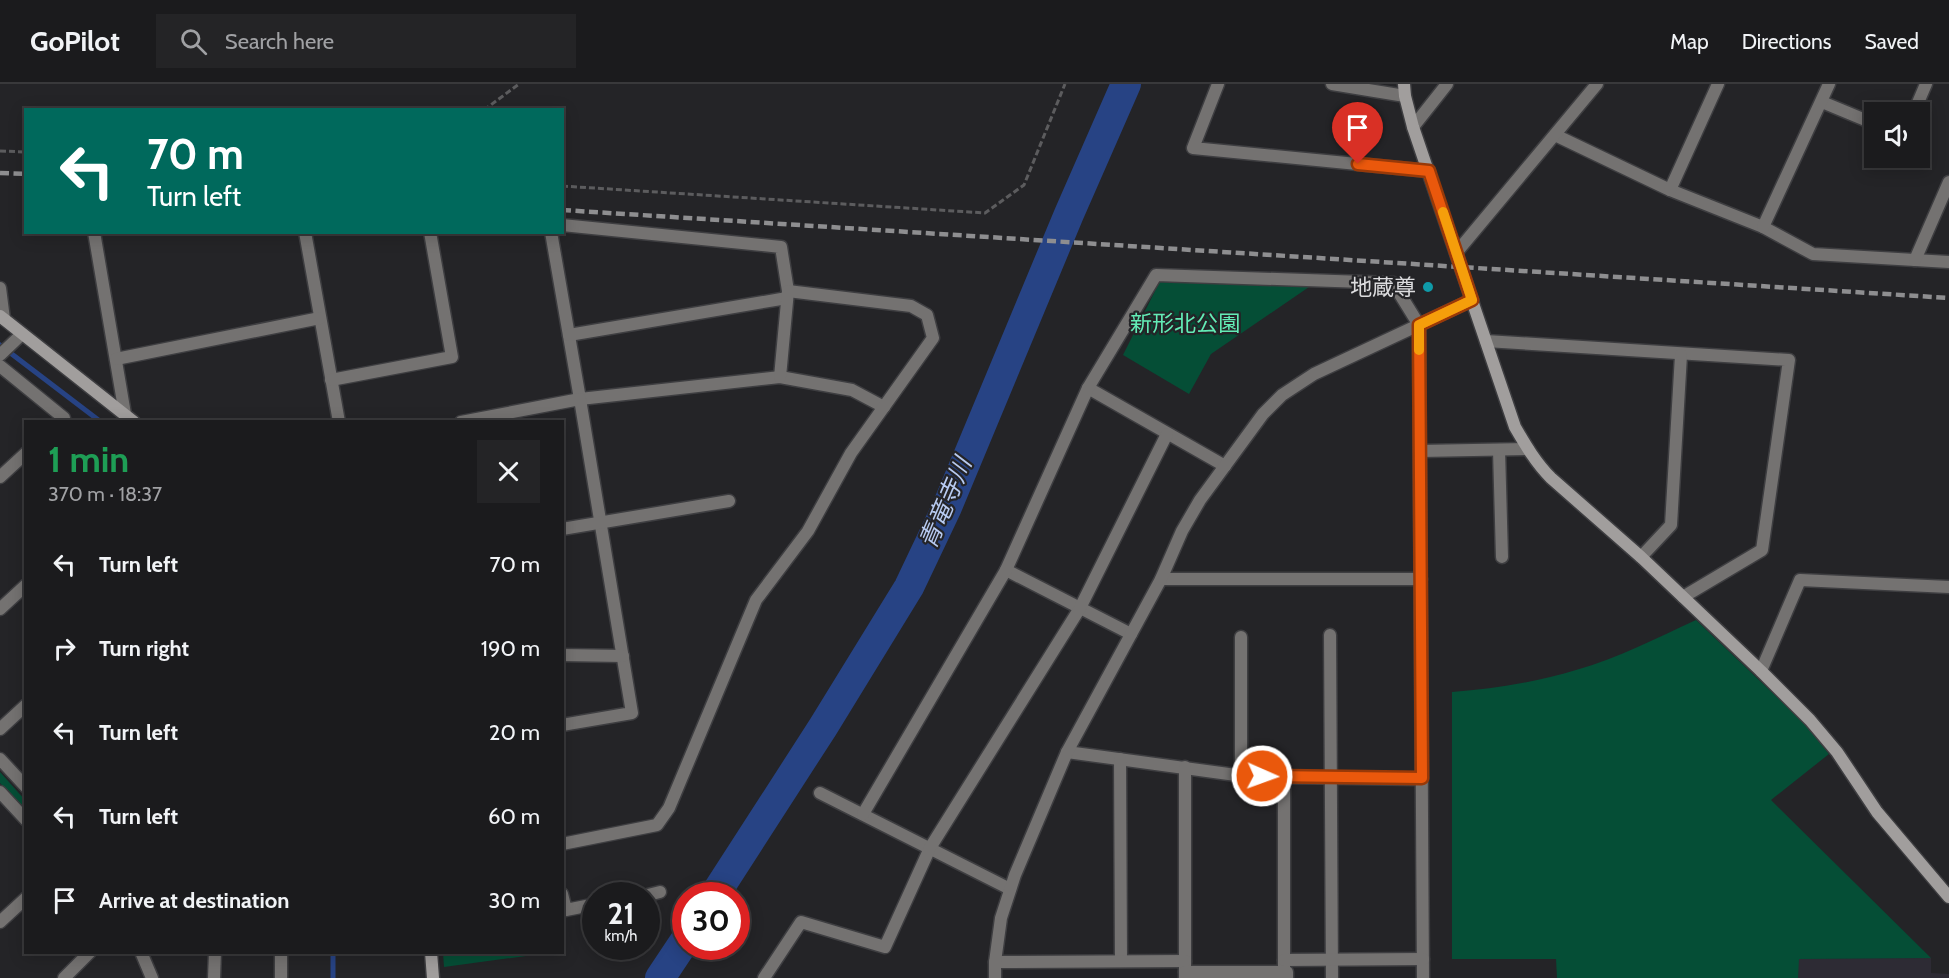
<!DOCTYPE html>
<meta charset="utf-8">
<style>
:root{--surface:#1b1b1d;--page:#242426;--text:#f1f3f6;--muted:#a0a1a4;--line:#39393b}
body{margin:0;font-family:Cabin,"Noto Sans JP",sans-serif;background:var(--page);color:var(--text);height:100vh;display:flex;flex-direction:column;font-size:22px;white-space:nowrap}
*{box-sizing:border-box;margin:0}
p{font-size:20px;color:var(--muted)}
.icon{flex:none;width:33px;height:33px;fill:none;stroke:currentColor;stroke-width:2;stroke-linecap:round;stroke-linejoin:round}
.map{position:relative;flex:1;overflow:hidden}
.side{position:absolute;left:24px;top:336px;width:540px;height:534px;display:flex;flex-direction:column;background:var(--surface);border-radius:0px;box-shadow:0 3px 15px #0003,0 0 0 2px var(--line)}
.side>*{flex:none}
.top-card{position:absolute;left:24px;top:24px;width:540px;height:126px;border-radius:0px;box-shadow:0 3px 15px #0003,0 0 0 2px var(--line);background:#00695c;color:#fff;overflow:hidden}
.buttons{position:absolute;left:1864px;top:18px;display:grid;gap:12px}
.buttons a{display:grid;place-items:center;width:66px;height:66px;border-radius:0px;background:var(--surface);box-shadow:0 3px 15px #0003,0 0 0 2px var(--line);font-size:30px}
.speed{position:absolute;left:582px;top:798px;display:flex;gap:12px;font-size:30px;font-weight:700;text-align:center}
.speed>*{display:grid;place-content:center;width:78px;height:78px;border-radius:50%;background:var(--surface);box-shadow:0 3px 15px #0003,0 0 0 2px var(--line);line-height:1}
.speed small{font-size:15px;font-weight:400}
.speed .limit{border:9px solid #d22;background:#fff;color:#111}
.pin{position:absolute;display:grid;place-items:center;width:51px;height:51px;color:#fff;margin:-62px -26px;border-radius:50% 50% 50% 0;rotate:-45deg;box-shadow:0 0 6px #0007}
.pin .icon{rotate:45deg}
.me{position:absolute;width:66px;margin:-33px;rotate:92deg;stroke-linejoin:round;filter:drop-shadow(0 0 4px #0008)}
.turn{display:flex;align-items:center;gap:21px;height:126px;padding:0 24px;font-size:27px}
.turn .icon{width:78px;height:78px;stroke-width:2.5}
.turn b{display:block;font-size:42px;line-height:51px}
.round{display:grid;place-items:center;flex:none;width:63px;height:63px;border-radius:0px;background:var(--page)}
.summary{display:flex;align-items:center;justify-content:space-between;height:102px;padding:0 24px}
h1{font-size:36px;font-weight:800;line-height:45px;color:#1e9e55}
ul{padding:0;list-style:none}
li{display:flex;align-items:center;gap:18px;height:84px;padding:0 24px}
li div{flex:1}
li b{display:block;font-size:22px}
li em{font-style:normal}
header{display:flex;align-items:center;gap:36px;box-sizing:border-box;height:84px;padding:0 30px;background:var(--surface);border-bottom:2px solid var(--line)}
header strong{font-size:28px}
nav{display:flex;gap:33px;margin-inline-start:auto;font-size:21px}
.search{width:420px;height:54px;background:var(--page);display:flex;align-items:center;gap:15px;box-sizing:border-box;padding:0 21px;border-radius:0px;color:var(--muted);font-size:22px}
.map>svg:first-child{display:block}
</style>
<header>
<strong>GoPilot</strong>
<div class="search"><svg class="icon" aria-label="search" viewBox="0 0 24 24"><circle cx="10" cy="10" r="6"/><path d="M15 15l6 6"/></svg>Search here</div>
<nav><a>Map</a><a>Directions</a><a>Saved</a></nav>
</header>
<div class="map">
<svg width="1949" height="894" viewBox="0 0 1949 894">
<rect width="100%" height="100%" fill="#242427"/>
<polygon fill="#2d2b34" points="1931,874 1931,889 1949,890 1949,894 1557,894 1557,875"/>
<g fill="#054e36">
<polygon points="1160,197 1309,203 1211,270 1189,310 1123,271"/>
<path d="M 1696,536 L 1803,638 L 1829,670 L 1771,716 L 1931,874 L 1799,875 L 1798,894 L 1557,894 L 1556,875 L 1452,875 L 1452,608 C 1494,605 1536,598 1576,586 C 1618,574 1657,554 1696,536 Z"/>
<polygon points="0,688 25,716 25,726 0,699"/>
<polygon points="443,869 443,868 548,869 444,883"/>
</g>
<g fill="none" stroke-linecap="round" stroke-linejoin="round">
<g stroke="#274384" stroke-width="5">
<polyline points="0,261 101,338"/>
<polyline points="333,868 333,894"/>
</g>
<g stroke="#274384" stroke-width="30">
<polyline points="714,812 823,643 909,503 947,423 1069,130 1126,0"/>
<polyline points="660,894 686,855"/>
</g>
<defs>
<g id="street">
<polyline points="1218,0 1193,64 1429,87"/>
<polyline points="1332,0 1405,12"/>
<polyline points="1822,18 1875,40"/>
<polyline points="1914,28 1926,0"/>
<polyline points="1413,43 1447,0"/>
<polyline points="1555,51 1670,106 1763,143 1813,170 1949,178"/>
<polyline points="1670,106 1718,0"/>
<polyline points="562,141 781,163 788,207"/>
<polyline points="1763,143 1829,0"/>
<polyline points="94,148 125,330"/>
<polyline points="305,148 339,338"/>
<polyline points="551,148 580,315 780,293 852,306 884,323"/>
<polyline points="1456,169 1597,0"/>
<polyline points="1915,176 1949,98"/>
<polyline points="0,204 4,235"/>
<polyline points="569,251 787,214"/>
<polyline points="1486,257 1789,276 1762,466 1683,513"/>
<polyline points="0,271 22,250"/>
<polyline points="116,275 320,234"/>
<polyline points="0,282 64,334 60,338"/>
<polyline points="331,296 452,273 430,148"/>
<polyline points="1088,304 1225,382"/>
<polyline points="461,338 580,315 632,629 562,641"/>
<polyline points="1499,366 1502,473"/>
<polyline points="1420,367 1528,365"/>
<polyline points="0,393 26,369"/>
<polyline points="562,445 729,417"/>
<polyline points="1641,473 1671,441 1681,271"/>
<polyline points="1006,486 1131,550"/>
<polyline points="1161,495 1421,495"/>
<polyline points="0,525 26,501"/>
<polyline points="1330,551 1332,894"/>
<polyline points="562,571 623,572"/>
<polyline points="1761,587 1800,496 1949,503"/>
<polyline points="0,645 26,621"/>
<polyline points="1067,668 1236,691 1284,693 1422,695"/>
<polyline points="0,675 26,703"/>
<polyline points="1120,675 1121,877"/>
<polyline points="1185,683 1185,894"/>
<polyline points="1241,691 1241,553"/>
<polyline points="1284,693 1284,888"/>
<polyline points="0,708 26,736"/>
<polyline points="820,709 1010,805"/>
<polyline points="863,730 1006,486 1088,304 1156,191 1393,199 1419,241 1423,894"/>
<polyline points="562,760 657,741 669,724 756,516 808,447 851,369 933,254 927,231 911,222 788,207 780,293"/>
<polyline points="562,810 566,826 596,820"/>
<polyline points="644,812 660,808"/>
<polyline points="0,838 26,814"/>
<polyline points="141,868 152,894"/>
<polyline points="1284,876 1423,875"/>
<polyline points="995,878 1185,877"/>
<polyline points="1185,888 1287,888 1287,893"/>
<polyline points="64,894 90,868"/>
<polyline points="214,894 215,868"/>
<polyline points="281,894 281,868"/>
<polyline points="764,894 801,838 885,863 930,764 1080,524 1167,350"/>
<polyline points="995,894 995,878 1001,834 1015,791 1067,668 1161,495 1182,447 1200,416 1263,330 1282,311 1314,290 1472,216"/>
</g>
<g id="secondary">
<path d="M 1404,0 L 1405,12 L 1413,43 L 1515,343 C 1526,362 1536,379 1551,394 L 1641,473 L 1761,587 L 1810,636 L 1837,668 L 1877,728 L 1949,813"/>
<polyline points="0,232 134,338"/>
<polyline points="431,868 433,894"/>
</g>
</defs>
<use href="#street" stroke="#3e3e41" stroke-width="15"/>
<use href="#secondary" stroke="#3e3e41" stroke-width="15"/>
<g stroke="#5c5c5e" stroke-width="3" stroke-dasharray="6 3" stroke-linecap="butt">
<polyline points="484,26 519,0"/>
<polyline points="0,67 26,68"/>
<polyline points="562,102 985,129 1024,101 1065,0"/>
</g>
<use href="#street" stroke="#747271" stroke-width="12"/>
<use href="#secondary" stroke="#a19e9d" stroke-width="12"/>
<g stroke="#8e8e90" stroke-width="4.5" stroke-dasharray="9 4.5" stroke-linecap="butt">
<polyline points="0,89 26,90"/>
<polyline points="562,126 1949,214"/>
</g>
</g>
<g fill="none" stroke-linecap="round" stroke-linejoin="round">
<defs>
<polyline id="route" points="1262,692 1422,694 1419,241 1472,216 1429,87 1358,80"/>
</defs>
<use href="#route" stroke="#983908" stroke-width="15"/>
<use href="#route" stroke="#ea580c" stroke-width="10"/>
<polyline stroke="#f59e0b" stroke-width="10" points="1419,266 1419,241 1472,216 1443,128"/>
</g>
<circle fill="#0f9aa8" stroke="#242427" stroke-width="2" cx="1428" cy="203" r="6"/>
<g text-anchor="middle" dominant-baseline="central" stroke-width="4.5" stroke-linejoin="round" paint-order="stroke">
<g font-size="22" fill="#dcdcde" stroke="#242427" text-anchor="end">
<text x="1416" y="203">地蔵尊</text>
</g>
<g font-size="22" fill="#63ecb6" stroke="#242427">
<text x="1185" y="239">新形北公園</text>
</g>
<g font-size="24" font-style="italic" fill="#b8cbf1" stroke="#242427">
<text transform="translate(945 419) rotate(-67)">青竜寺川</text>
</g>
</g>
</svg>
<div class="buttons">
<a><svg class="icon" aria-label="sound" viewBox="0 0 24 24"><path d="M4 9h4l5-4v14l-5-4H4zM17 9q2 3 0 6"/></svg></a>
</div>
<div class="speed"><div>21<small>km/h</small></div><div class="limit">30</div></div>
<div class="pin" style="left:1358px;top:80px;background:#d93025"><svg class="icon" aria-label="arrive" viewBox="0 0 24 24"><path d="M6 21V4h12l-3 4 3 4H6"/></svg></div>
<svg class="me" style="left:1262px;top:692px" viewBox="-20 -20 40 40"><circle r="17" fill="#ea580c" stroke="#fff" stroke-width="3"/><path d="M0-11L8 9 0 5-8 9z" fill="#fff"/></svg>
<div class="top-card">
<div class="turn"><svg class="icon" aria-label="left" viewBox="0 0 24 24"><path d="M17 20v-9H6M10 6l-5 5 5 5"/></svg><div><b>70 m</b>Turn left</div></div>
</div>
<section class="side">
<div class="summary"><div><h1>1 min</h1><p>370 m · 18:37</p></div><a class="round"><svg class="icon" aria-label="close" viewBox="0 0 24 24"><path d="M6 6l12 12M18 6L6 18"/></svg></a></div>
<ul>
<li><svg class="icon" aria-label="left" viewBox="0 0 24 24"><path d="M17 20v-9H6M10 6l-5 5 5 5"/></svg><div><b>Turn left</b></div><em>70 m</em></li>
<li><svg class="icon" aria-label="right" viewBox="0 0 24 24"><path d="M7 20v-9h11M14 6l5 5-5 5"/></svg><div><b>Turn right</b></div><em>190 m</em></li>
<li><svg class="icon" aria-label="left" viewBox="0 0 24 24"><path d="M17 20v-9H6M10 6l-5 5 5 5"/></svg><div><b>Turn left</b></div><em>20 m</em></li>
<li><svg class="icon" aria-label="left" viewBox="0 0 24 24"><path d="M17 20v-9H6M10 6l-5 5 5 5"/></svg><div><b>Turn left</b></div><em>60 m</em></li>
<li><svg class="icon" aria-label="arrive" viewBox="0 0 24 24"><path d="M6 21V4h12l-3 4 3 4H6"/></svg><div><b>Arrive at destination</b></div><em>30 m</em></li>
</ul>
</section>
</div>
